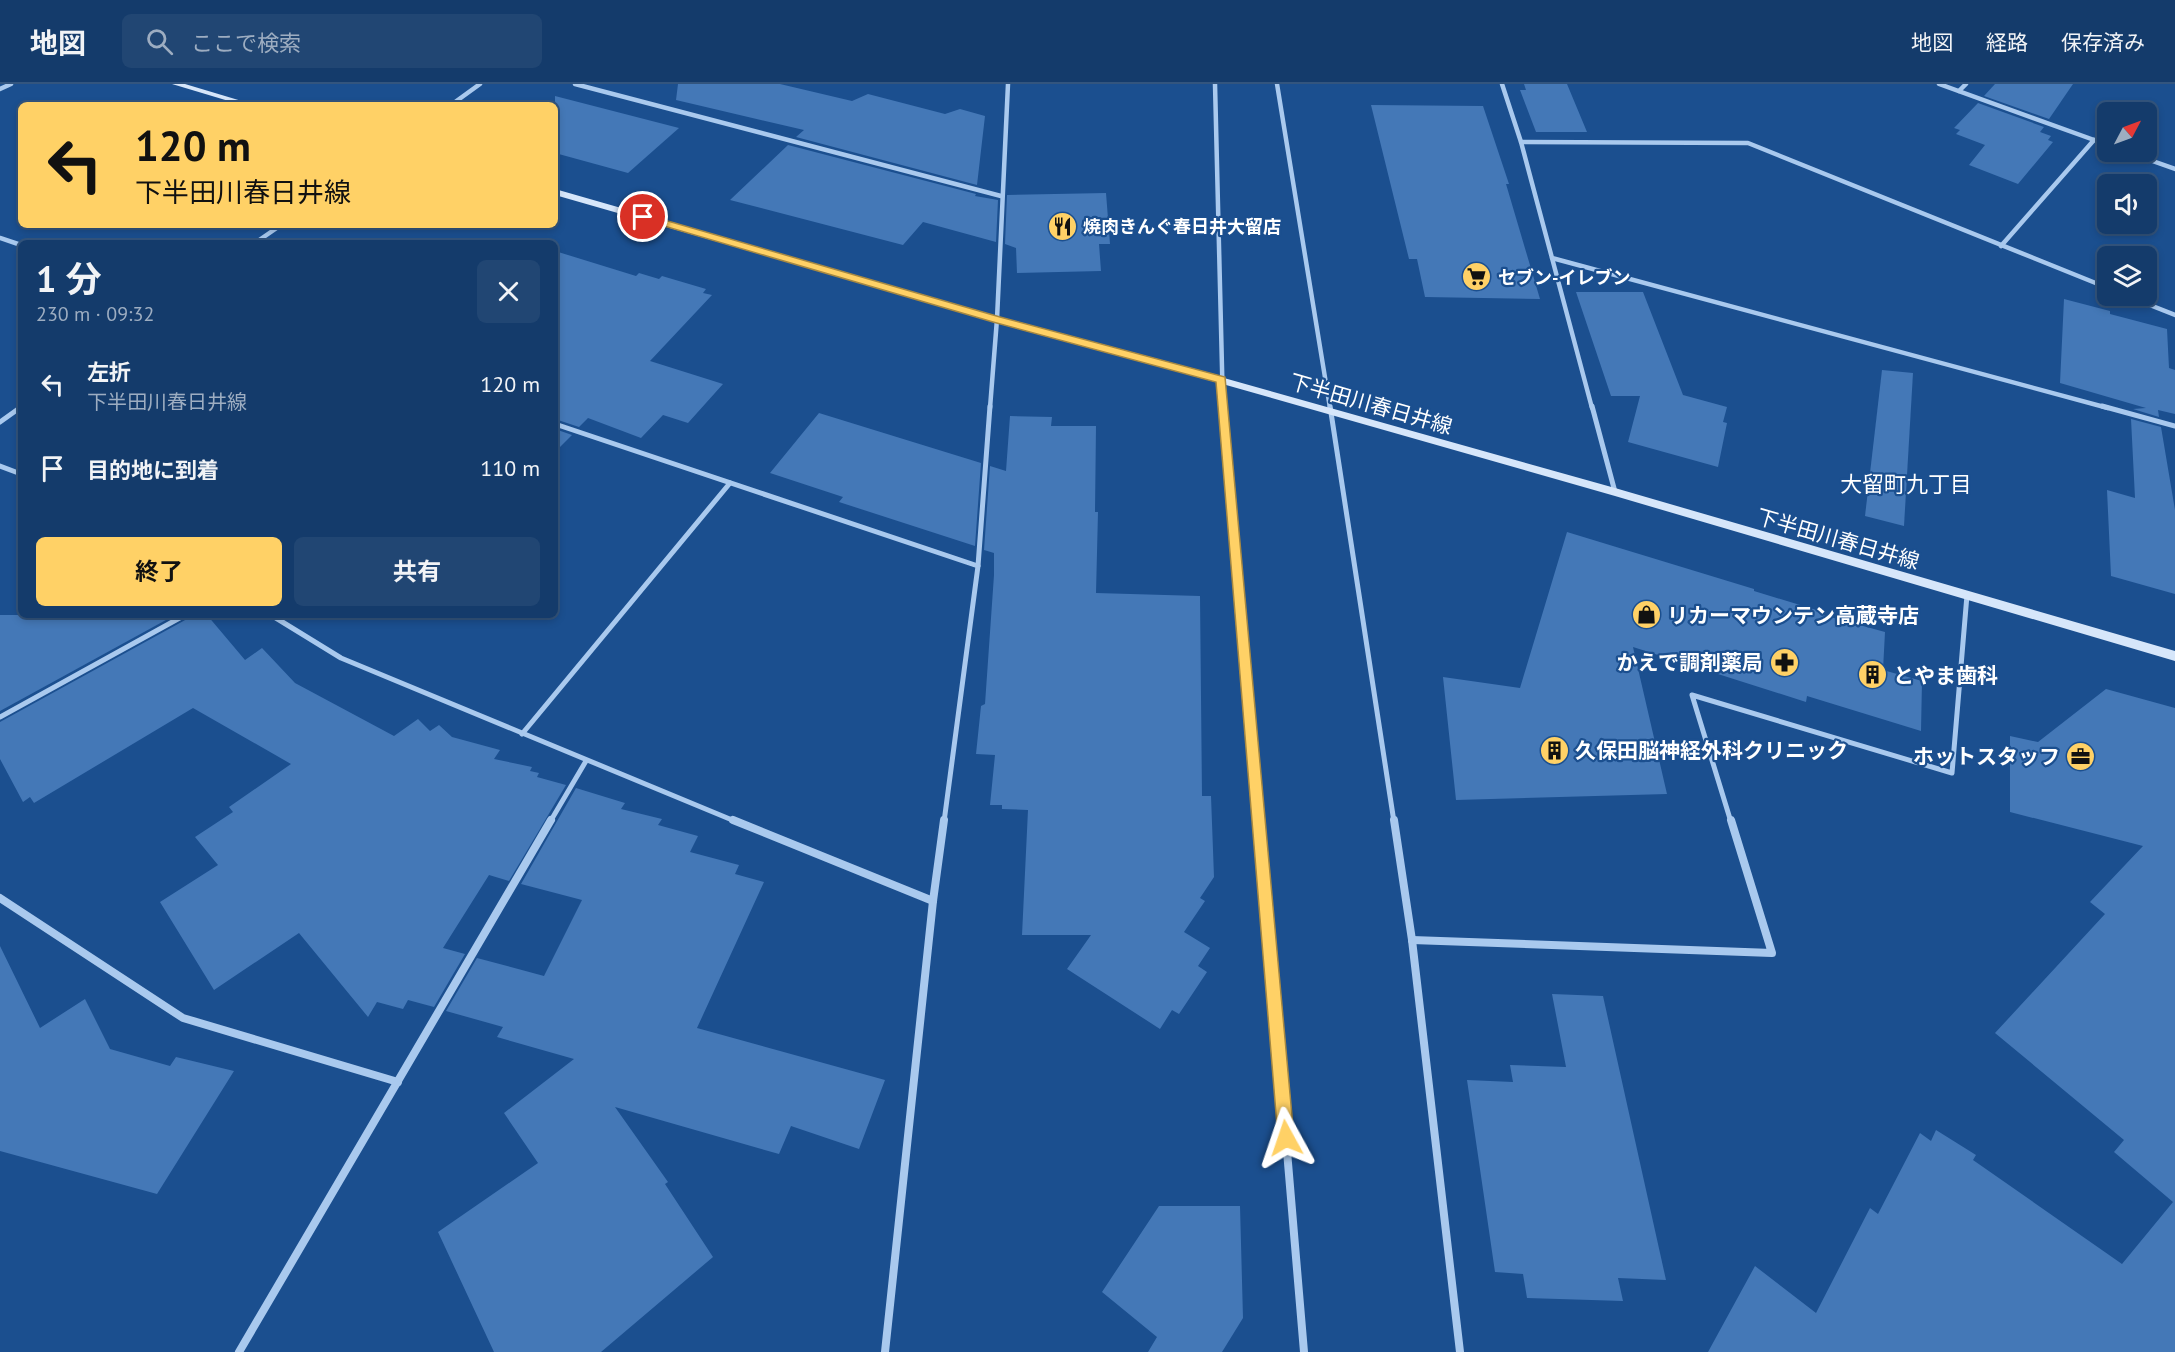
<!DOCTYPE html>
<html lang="ja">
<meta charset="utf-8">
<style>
:root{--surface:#143b6b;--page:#214673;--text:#f1f3f6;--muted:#9dadc1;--line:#33557e;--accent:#ffd166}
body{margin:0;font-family:"PT Sans","Noto Sans JP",sans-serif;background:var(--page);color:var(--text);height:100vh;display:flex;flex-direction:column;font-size:22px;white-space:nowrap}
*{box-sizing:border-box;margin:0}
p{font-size:20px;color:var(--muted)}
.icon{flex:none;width:33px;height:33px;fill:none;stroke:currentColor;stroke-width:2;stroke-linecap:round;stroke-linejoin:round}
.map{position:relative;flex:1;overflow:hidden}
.panel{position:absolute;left:18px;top:156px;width:540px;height:378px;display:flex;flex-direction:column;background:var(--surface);border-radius:9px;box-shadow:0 3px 9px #0003,0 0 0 2px var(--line)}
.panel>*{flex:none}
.guide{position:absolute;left:18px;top:18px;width:540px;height:126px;border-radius:9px;box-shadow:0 3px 9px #0003,0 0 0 2px var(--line);background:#ffd166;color:#111;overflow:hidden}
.needle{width:39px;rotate:49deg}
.fabs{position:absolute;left:2097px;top:18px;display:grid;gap:12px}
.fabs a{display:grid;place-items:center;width:60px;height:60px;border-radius:9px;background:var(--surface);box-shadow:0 3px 9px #0003,0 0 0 2px var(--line);font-size:30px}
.pin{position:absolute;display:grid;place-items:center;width:51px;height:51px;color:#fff;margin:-26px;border:3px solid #fff;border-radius:50%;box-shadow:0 2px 6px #0007}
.me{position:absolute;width:66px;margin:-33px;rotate:355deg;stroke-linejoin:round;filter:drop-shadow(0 0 4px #0008)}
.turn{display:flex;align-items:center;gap:21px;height:126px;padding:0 18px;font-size:27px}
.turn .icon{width:78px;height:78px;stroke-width:2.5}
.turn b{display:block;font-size:42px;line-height:51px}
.round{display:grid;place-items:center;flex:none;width:63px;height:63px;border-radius:9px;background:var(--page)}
.summary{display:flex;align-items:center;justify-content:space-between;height:102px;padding:0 18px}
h1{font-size:36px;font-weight:700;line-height:45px}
.action{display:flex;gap:12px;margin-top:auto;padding:12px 18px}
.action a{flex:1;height:69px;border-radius:9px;background:var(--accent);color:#111;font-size:24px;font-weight:700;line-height:69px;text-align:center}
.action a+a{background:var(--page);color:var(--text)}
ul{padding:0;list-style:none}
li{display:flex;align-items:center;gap:18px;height:84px;padding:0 18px}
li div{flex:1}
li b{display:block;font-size:22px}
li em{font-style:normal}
header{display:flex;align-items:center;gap:36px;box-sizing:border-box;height:84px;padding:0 30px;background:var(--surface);border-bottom:2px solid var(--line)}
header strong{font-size:28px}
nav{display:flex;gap:33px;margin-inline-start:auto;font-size:21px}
.search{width:420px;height:54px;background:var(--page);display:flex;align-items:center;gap:15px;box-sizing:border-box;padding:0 21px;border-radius:9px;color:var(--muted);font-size:22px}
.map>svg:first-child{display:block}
</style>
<header>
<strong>地図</strong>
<div class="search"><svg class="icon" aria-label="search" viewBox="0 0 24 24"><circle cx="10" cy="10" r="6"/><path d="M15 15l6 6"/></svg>ここで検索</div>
<nav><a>地図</a><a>経路</a><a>保存済み</a></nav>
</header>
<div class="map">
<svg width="2175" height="1268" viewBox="0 0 2175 1268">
<rect width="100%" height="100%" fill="#1b4f8f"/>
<g fill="#4478b7">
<polygon points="678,0 780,0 852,17 868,10 945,30 960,25 985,32 977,101 796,53 804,46 676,16"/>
<polygon points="1524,0 1567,0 1587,48 1536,48 1520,6 1526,6"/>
<polygon points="1995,0 2073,0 2049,35 1984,12"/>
<polygon points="555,12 679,44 628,89 555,69"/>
<polygon points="1978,19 2044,43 2040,48 2051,52 2048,56 2053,58 2018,100 1969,81 1985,61 1956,50 1960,46 1954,44"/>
<polygon points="1371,21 1483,22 1509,100 1506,100 1540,215 1425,213 1417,175 1409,175"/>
<polygon points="788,61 976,110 975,112 998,116 996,158 923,138 903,161 730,116"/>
<polygon points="1106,109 1110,160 1099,160 1101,187 1017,189 1016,164 1005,160 1007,111"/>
<polygon points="555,167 636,192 639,189 659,195 662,192 706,205 703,209 712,211 650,277 723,300 688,339 663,331 641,354 588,334 579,343 555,335"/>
<polygon points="1576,208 1643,208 1683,311 1727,323 1723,338 1727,339 1718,383 1628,358 1640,312 1611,312"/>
<polygon points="2064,215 2110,227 2110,230 2167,245 2169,284 2175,286 2175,330 2158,326 2159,333 2133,325 2146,324 2060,299"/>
<polygon points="1882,286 1913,289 1904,442 1865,432"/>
<polygon points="819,329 981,379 975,462 839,418 843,413 770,389"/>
<polygon points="1010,332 1052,333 1051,342 1096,342 1095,428 1098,428 1096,509 1200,512 1202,712 1211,712 1214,793 1200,814 1205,817 1184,848 1210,864 1198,882 1207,888 1179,930 1172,926 1160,945 1067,885 1091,851 1022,851 1028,726 1002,725 1002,721 990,721 995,671 976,670 981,622 985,620 994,491 994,469 984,466 990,382 1006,387"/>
<polygon points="2131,335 2161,343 2175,426 2175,510 2111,492 2107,406 2135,414"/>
<polygon points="555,345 572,351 555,368"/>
<polygon points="1567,448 1754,505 1754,507 1823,528 1823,531 1885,548 1883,586 1922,597 1921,647 1807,612 1806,618 1633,563 1667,710 1456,716 1443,593 1520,604"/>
<polygon points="0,531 175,531 0,627"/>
<polygon points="190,531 207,531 245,576 262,564 295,599 394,652 418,635 430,647 439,641 452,653 500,666 494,675 532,683 530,687 539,689 537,693 566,701 509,797 489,791 443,864 465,870 434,923 408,916 403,925 377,918 368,933 299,849 214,906 160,818 218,781 195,753 233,728 229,723 291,680 193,624 34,719 30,713 23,718 0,675 0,638 187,535"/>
<polygon points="2106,605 2175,624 2175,1268 1708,1268 1755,1182 1816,1229 1870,1124 1878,1130 1920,1049 1931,1057 1936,1046 1976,1071 1973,1076 2122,1180 2173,1118 2114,1068 2124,1056 1995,949 2105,830 2090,818 2143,762 2010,728 2010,652 2038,658"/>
<polygon points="576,704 625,719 621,725 662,735 658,741 698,752 690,768 739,781 735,790 764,798 697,944 885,996 859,1065 791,1042 779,1070 615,1023 668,1098 665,1100 713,1173 601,1268 494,1268 438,1148 538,1079 504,1029 574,975 497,953 503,943 446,927 477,874 544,892 582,816 521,800"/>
<polygon points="0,862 40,944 85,915 110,965 170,982 176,973 234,987 157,1110 0,1067"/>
<polygon points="1552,910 1603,912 1666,1196 1618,1194 1623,1217 1527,1214 1523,1190 1495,1188 1467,996 1513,998 1510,981 1566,983"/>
<polygon points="1159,1122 1240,1122 1243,1234 1222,1268 1148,1268 1157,1253 1102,1208"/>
</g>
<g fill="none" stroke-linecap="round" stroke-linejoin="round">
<g stroke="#a9c9ee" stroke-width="4.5">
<polyline points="575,0 1001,112"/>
<polyline points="1215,0 1223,324"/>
<polyline points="1277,0 1330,324"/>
<polyline points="1502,0 1521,58 1552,174 2108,324"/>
<polyline points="1939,0 2108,61"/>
<polyline points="0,5 11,0"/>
<polyline points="1959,7 1966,0"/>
<polyline points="451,21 480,0"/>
<polyline points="1521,58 1748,59 2108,204"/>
<polyline points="2127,68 2175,85"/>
<polyline points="0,154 21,161"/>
<polyline points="255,159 281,141"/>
<polyline points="2001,162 2094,56"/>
<polyline points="1552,174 1592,324"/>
<polyline points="2127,212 2175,231"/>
<polyline points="990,324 997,235 1008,0"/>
</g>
<g stroke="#a9c9ee" stroke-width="5">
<polyline points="1223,322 1259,738"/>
<polyline points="1330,322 1394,738"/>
<polyline points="1592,322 1615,408"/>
<polyline points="2102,322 2175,342"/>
<polyline points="0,338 21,323"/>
<polyline points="555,340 978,482"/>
<polyline points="0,382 21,390"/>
<polyline points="271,531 341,574 737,738"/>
<polyline points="0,633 185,531"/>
<polyline points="522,650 730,399"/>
<polyline points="550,738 586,677"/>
<polyline points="944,738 978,482 990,322"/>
<polyline points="1731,738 1692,611 1952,689 1967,511"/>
</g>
<g stroke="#a9c9ee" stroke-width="8">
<polyline points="733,736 933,817"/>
<polyline points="1259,736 1304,1268"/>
<polyline points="1394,736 1412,856 1460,1268"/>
<polyline points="0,814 183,934 398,998"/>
<polyline points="1412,856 1772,869 1731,736"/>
<polyline points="239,1268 551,736"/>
<polyline points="885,1268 933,817 944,736"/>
</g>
<g fill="#d6e6fa" fill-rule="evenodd">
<polygon points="172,0 185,0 255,21 242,21"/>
<polygon points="555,105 1000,233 1224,294 1615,404 2175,567 2175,577 1615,412 1219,299 994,237 555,111"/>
</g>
</g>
<polygon fill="#ffd166" stroke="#a68842" stroke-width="1.5" points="640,131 647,131 1000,233 1225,293 1294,1054 1292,1060 1286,1063 1280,1060 1278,1054 1216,298 993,238 640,135"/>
<defs>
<symbol id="restaurant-disc" viewBox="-11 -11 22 22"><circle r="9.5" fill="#ffd166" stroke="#1b4f8f"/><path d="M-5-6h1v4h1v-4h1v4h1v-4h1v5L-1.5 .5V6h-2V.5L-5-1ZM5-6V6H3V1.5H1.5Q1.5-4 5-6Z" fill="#111"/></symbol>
<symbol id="supermarket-disc" viewBox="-11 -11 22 22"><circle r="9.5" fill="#ffd166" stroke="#1b4f8f"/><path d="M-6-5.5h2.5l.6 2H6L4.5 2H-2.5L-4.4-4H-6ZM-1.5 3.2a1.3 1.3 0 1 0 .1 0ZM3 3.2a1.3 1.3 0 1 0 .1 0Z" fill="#111"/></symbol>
<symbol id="shop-disc" viewBox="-11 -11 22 22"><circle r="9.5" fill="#ffd166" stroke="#1b4f8f"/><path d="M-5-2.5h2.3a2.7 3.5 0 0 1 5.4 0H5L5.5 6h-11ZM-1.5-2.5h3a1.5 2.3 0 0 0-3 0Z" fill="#111"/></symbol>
<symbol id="pharmacy-disc" viewBox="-11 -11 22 22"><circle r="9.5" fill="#ffd166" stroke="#1b4f8f"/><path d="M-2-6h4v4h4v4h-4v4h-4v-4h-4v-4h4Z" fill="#111"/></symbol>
<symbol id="building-disc" viewBox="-11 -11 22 22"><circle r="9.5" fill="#ffd166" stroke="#1b4f8f"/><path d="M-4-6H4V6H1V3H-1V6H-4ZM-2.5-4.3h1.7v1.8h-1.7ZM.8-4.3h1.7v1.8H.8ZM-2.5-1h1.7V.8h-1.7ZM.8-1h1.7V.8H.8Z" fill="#111"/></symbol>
<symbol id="office-disc" viewBox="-11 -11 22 22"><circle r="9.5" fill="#ffd166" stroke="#1b4f8f"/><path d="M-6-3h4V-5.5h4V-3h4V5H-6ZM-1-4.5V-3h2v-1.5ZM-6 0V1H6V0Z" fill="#111"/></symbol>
</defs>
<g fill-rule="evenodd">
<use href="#restaurant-disc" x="1046" y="126" width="33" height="33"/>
<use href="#supermarket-disc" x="1460" y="176" width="33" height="33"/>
<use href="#shop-disc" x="1630" y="514" width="33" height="33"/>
<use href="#pharmacy-disc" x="1768" y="562" width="33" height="33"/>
<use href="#building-disc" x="1856" y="574" width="33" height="33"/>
<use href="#building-disc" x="1538" y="650" width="33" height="33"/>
<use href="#office-disc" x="2064" y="656" width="33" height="33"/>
</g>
<g text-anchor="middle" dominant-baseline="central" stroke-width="4.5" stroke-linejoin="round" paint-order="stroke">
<g font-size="18" font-weight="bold" fill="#fff" stroke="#1b4f8f" text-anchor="start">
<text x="1083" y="142">焼肉きんぐ春日井大留店</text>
<text x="1498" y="193">セブン-イレブン</text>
</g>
<g font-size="21" fill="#fff" stroke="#1b4f8f">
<text transform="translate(1371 320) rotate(16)">下半田川春日井線</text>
<text transform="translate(1838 455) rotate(16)">下半田川春日井線</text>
</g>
<g font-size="21" font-weight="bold" fill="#fff" stroke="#1b4f8f" text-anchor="start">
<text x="1667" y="531">リカーマウンテン高蔵寺店</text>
<text x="1763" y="578" text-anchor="end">かえで調剤薬局</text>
<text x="1893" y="591">とやま歯科</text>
<text x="1575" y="666">久保田脳神経外科クリニック</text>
<text x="2060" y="672" text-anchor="end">ホットスタッフ</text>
</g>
<g font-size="22" fill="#fff" stroke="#1b4f8f">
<text x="1906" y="400">大留町九丁目</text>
</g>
</g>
</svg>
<div class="fabs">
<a><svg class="needle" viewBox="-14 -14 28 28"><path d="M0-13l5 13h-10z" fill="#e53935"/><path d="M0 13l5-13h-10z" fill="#9dadc1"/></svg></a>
<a><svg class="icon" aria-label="sound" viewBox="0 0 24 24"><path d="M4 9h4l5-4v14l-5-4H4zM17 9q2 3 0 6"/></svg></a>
<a><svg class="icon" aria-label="layers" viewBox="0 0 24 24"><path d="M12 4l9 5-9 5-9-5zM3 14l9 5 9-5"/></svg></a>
</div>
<div class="pin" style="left:643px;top:133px;background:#d93025"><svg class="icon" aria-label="arrive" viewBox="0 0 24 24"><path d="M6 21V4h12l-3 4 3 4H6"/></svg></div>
<svg class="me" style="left:1286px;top:1054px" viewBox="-20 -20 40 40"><path d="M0-17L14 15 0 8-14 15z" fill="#ffd166" stroke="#fff" stroke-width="4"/></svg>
<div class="guide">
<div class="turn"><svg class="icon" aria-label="left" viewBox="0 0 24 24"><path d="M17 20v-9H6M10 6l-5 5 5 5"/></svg><div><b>120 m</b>下半田川春日井線</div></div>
</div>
<section class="panel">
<div class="summary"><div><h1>1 分</h1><p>230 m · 09:32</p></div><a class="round"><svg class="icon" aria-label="close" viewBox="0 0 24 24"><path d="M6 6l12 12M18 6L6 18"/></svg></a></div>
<ul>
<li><svg class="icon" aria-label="left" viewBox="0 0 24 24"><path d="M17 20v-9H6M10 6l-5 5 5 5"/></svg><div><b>左折</b><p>下半田川春日井線</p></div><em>120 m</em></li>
<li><svg class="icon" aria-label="arrive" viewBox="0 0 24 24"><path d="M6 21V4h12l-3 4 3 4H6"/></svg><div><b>目的地に到着</b></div><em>110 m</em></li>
</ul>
<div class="action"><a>終了</a><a>共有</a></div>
</section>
</div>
